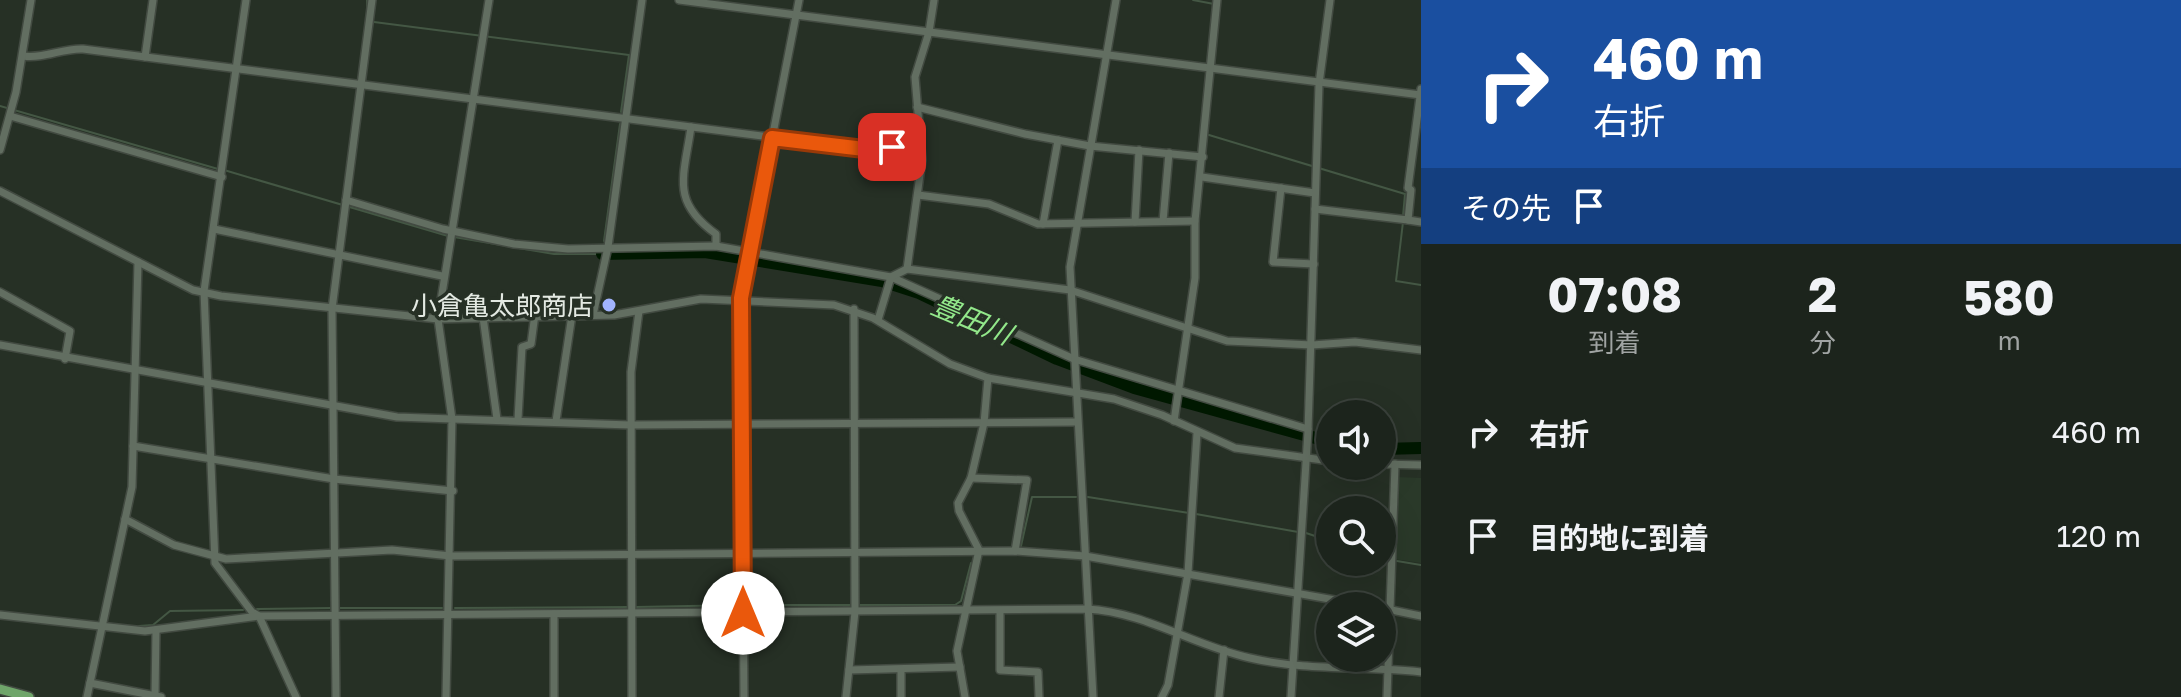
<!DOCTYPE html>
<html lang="ja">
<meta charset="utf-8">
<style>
:root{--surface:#1c241c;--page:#293029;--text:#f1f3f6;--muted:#a0a4a3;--line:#3a413b}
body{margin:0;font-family:"Golos Text","Noto Sans JP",sans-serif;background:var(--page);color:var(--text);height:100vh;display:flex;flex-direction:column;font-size:30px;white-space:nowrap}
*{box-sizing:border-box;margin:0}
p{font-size:26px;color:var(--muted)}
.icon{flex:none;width:44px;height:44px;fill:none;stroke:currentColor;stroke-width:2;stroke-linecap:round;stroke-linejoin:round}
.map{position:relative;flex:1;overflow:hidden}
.sheet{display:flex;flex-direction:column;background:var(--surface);width:760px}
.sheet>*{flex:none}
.hud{background:#1a4fa0;color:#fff;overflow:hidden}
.controls{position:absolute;left:1316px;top:400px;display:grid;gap:16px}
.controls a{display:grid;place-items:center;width:80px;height:80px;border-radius:50%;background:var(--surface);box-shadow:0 8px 32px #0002,0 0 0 2px var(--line);font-size:40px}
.pin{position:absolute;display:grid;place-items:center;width:68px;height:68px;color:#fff;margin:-34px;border-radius:16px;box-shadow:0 4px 12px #0006}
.me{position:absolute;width:88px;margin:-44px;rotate:0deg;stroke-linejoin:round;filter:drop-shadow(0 0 6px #0008)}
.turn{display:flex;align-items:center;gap:28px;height:168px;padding:0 40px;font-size:36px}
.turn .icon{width:104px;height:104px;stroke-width:2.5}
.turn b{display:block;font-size:56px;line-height:68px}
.then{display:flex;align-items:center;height:76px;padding:0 40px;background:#0003;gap:16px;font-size:30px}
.eta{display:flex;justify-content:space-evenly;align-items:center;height:136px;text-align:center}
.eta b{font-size:48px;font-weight:700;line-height:56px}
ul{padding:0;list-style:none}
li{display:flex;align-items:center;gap:24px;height:104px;padding:0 40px}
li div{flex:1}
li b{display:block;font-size:30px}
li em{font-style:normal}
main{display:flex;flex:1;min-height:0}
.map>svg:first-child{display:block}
</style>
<main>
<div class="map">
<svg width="1421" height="697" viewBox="0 0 1421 697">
<rect width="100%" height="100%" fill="#263025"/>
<polygon fill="#2a3929" points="1398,477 1421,478 1421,563 1394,559"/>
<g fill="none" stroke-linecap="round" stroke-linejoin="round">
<g stroke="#445744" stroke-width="2">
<polyline points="367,0 367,21"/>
<polyline points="1193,0 1214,4"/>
<polyline points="374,22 629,55 621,112"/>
<polyline points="0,106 218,169"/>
<polyline points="1209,135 1405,194 1403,216"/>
<polyline points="224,170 448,236"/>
<polyline points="1403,222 1396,281 1421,285"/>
<polyline points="454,237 554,254 602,254 602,251"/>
<polyline points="604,241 620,124"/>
<polyline points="1088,497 1189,513"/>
<polyline points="1196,514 1298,532"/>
<polyline points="1306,533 1330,541"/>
<polyline points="1021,546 1032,497 1076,497"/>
<polyline points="1382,558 1385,559"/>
<polyline points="1397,561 1421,565"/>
<polyline points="748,605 853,605"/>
<polyline points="860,605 955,605 961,601 971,563"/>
<polyline points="636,607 741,605"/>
<polyline points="338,608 442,608"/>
<polyline points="455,608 629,607"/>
<polyline points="257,609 332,608"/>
<polyline points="1382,613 1386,614"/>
<polyline points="139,626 153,625 170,611 243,610"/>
</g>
<g stroke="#001800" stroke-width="12">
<polyline points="602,254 705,252 882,281 919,293 1057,359 1134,388 1330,442"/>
<polyline points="1382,449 1421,448"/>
</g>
<defs>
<g id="minor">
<polyline points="246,0 204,291 215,563 252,612 259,616 296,697"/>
<polyline points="489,0 438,319 452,419 631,425 1076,422"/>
<polyline points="679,0 1421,95"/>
<path d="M 23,56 C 45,59 62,48 83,49 L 864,149 L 921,145"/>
<polyline points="145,57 153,0"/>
<polyline points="917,107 1025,134 1090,146 1203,157"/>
<polyline points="10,116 222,177"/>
<path d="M 691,127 C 684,177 670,201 716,234 L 716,246"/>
<polyline points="0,150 16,92 31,0"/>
<polyline points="1202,177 1315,193"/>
<polyline points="1281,188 1273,262 1314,264"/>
<polyline points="0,191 193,290 221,296 438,319 614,315 701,299 834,305 873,318 950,364 988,378 1114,399 1162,415 1235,448 1330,461"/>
<polyline points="918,195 989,204 1038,224 1195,221"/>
<polyline points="346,200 443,229 514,244 568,249 716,246 891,277 1074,359 1308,429"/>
<polyline points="1315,209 1408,220 1411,190 1408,188 1421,89"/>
<polyline points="1408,220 1421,222"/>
<polyline points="1163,221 1169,153"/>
<polyline points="1135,222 1139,150"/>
<polyline points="1043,224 1058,140"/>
<polyline points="214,229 442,276"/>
<polyline points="907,269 922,160 915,77 929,32 934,0"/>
<polyline points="0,292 70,331 65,359"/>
<polyline points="593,315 608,247 642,0"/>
<polyline points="483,317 497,419"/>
<polyline points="878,320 891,277 907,269 1070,290 1227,341 1312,345 1355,342 1421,350"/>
<polyline points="0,345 397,417 452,419 446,697"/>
<polyline points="518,419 522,347 531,344 535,314"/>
<polyline points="556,421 572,315"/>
<polyline points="1174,421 1195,278 1195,221 1217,0"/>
<polyline points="133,446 334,479 453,491"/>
<polyline points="1382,464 1421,465"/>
<polyline points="971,478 1027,480 1015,551"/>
<polyline points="125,519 174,545 226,559 392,550 451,556 1015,551 1085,556 1369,606"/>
<polyline points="1382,608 1421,616"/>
<polyline points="1000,611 1000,670 1038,672 1039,697"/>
<polyline points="554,614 554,697"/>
<path d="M 0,615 L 145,631 L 259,616 L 1087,609 C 1145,612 1194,646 1250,658 C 1305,671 1365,666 1421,672"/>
<polyline points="849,670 960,667"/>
<polyline points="90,683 161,697"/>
<polyline points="155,696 156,630"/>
<polyline points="87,697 132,487 138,262"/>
<polyline points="336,697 332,309 372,0"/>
<polyline points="632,697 631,372 639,311"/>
<polyline points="744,697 741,298 799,0"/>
<polyline points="846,697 855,612 854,309"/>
<polyline points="901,697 901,670"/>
<polyline points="965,697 957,651 979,550 959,511 958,503 971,478 984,423 988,378"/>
<polyline points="1093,697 1070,267 1116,0"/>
<polyline points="1162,697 1168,685 1188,573 1197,433"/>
<polyline points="1219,697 1224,650"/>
<polyline points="1291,697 1308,431 1319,84 1330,0"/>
<polyline points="1387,697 1395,464"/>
</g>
<polyline id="major" points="0,689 29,697"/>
</defs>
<use href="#minor" stroke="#424a41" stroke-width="10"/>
<use href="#major" stroke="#424a41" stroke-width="12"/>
<use href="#minor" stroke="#626e61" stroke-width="7"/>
<use href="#major" stroke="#6fa56a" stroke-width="9"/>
</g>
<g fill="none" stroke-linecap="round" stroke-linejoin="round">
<defs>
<polyline id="route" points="743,613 741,298 772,138 864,149 892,147"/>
</defs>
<use href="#route" stroke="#983908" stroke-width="20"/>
<use href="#route" stroke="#ea580c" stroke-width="14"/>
</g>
<circle fill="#a1b3fd" stroke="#263025" stroke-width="3" cx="609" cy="305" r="8"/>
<g text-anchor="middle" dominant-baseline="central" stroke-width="7" stroke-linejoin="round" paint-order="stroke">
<g font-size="26" fill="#e3e9e2" stroke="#263025" text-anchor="end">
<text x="593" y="305">小倉亀太郎商店</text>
</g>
<g font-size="28" font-style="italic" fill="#92e78a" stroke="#263025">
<text transform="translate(972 319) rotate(23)">豊田川</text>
</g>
</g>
</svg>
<div class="controls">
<a><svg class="icon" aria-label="sound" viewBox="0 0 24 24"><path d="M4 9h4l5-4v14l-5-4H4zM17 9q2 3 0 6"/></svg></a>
<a><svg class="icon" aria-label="search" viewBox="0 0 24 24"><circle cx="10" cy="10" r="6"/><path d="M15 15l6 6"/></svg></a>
<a><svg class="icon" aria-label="layers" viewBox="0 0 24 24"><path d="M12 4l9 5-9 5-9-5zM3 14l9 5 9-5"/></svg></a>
</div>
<div class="pin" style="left:892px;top:147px;background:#d93025"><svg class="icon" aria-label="arrive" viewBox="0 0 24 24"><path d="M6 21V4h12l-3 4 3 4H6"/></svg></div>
<svg class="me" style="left:743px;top:613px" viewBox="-20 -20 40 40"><circle r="19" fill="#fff"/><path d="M0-13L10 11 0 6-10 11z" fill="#ea580c"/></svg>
</div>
<section class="sheet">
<div class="hud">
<div class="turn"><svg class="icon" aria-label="right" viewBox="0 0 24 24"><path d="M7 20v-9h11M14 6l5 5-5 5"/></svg><div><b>460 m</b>右折</div></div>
<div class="then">その先<svg class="icon" aria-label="arrive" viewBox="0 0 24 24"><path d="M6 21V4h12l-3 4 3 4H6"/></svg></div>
</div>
<div class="eta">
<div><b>07:08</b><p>到着</p></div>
<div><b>2</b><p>分</p></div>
<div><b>580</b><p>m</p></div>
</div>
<ul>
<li><svg class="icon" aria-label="right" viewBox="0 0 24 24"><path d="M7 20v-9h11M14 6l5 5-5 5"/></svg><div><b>右折</b></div><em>460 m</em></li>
<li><svg class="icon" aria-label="arrive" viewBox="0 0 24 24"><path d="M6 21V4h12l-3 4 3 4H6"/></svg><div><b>目的地に到着</b></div><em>120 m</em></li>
</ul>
</section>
</main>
